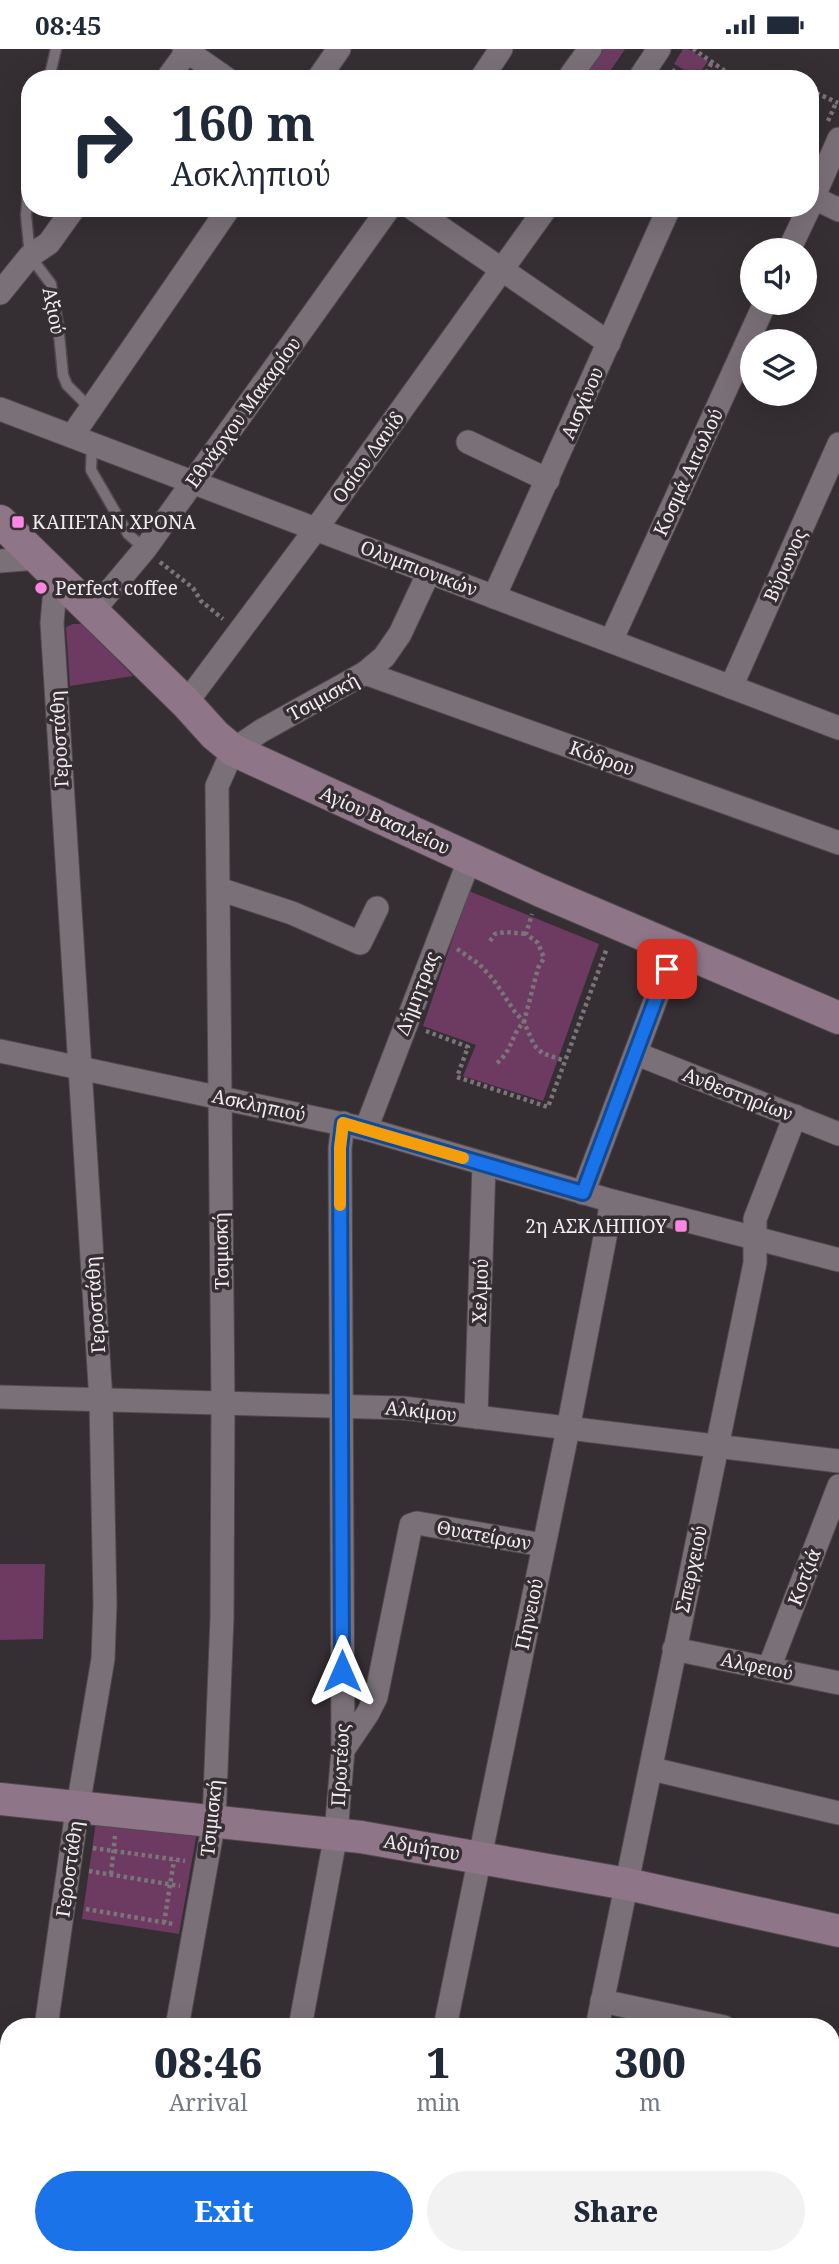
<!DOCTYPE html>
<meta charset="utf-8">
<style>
:root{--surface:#fff;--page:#f2f2f3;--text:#1f2937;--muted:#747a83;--accent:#1a73e8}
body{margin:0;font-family:"Noto Serif",serif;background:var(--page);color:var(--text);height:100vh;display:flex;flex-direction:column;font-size:26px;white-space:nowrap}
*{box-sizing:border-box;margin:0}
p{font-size:23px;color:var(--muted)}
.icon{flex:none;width:38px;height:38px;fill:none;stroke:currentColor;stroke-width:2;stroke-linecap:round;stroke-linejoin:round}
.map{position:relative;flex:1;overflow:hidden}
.drawer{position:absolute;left:0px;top:1969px;width:840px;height:247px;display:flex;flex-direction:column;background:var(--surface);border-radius:28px 28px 0 0;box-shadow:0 7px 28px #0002}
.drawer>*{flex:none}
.guide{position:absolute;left:21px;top:21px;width:798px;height:147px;border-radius:28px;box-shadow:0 7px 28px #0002;background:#fff;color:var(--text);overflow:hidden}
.fabs{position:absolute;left:740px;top:189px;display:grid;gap:14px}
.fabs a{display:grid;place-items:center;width:77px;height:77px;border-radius:50%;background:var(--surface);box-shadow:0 7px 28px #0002;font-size:35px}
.pin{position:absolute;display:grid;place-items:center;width:60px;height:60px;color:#fff;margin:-30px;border-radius:14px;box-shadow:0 4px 10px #0006}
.me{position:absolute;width:77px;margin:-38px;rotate:0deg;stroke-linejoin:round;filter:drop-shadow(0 0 5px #0008)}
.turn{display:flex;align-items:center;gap:24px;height:147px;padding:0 35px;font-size:32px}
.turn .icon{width:91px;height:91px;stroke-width:2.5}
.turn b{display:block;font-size:49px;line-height:60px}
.eta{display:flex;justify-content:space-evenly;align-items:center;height:119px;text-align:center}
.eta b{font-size:42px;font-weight:800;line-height:49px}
.primary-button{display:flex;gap:14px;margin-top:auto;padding:14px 35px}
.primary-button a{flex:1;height:80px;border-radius:42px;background:var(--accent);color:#fff;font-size:28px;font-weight:800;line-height:80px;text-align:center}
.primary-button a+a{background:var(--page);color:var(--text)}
.status{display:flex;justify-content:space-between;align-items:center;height:49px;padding:0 35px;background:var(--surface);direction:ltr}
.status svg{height:19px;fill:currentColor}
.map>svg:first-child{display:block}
</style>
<div class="status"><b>08:45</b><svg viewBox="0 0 49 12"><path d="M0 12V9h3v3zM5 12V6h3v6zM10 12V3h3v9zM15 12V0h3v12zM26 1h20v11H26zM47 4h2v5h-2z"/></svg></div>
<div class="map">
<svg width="839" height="2215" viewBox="0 0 839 2215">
<rect width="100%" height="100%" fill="#352e33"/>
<g fill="#6d3b61">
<polygon points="599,0 625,0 605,30 587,30 581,26"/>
<polygon points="683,0 688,0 708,12 701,22 697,20 693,26 674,15"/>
<polygon points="73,575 83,575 133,627 70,637 66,578"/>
<polygon points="469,842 599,895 543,1052 463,1027 476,996 423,977"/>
<polygon points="0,1515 45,1515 43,1590 0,1591"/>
<polygon points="96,1773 197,1783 179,1885 82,1870"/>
<polygon points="831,2202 839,2202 839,2215 564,2215 565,2207 831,2207"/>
</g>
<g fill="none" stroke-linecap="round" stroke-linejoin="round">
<defs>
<g id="lane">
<polyline points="49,30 56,0"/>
<polyline points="30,117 26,166 30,207 51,235 58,275 63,326 67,336 91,360"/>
<polyline points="92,395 91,421 128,485 145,500"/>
</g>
<g id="street">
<polyline points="184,0 227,30"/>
<polyline points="167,30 189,0"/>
<polyline points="318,30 339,0"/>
<polyline points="481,30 501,0"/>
<polyline points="576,30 571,26 590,0"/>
<polyline points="639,30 659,0"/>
<polyline points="810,147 839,161"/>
<polyline points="810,156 839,90"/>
<polyline points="412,159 609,294"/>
<polyline points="789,201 809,159"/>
<polyline points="0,244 30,207 49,194 74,159"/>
<polyline points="0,360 839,679"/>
<polyline points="72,387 229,159"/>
<polyline points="468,393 548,431"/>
<polyline points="0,512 38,509"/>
<polyline points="494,548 669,159"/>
<polyline points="92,563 145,500 389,159"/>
<polyline points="611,592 765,254"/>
<polyline points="365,624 839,794"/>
<polyline points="731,638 839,395"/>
<polyline points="186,654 316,480 546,159"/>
<polyline points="219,840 292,864 360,894 377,859"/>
<polyline points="0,1002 366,1080 612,1152 839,1211"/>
<polyline points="637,1005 839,1085"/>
<polyline points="366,1080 470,809"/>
<polyline points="583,1144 675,899"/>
<polyline points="0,1348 403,1359 839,1412"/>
<polyline points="476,1368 484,1115"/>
<polyline points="674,1600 839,1634"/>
<polyline points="769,1619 839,1437"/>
<polyline points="343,1701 368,1664 376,1648 411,1476 417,1474 543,1496"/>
<polyline points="652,1720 839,1764"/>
<polyline points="602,1952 724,1978"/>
<polyline points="46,1978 76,1769 103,1610 105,1555 101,1352 52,574 54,551 61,532"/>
<polyline points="177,1978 214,1772 222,1568 223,1355 217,737 233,701 261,682 365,624 384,608 400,585 429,523"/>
<polyline points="300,1978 336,1785 343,1701 340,1099 343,1074"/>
<polyline points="445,1978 568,1380 612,1152"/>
<polyline points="597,1978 755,1214 755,1170 795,1067"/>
<polyline points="831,2000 839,2002"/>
<polyline points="831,2115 839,2116"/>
<polyline points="831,2185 839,2185"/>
<polyline points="0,2189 9,2191"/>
<polyline points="106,2207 159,2215"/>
<polyline points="10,2215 12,2207"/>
<polyline points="256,2215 258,2207"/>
<polyline points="397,2215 399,2207"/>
<polyline points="547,2215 549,2207"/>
</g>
<g id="secondary">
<polyline points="0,472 186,654 215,686 233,701 541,842 839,969"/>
<polyline points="0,1750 361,1788 627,1835 839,1882"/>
</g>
</defs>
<use href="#lane" stroke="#50494e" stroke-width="13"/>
<use href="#street" stroke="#50494e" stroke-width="25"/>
<use href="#secondary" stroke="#50494e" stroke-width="34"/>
<g stroke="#7b757a" stroke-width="4.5" stroke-dasharray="3.5 3.5" stroke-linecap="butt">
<polyline points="693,0 725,22 721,30"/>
<polyline points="672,21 686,30"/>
<polyline points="703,30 712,13"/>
<polyline points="737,30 738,26 746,30"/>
<polyline points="784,30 785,30"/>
<polyline points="810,41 838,54"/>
<polyline points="828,72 836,54"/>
<polyline points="160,513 193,539 201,552 223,570"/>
<polyline points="490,892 495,885 506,883 526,885"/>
<polyline points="457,900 479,915 493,930 515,963 524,973 534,996 542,1004 565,1012"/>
<polyline points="426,982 468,998 457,1028 548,1058 607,899"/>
<path d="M 497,1014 C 513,1001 511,985 524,973 L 538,919 L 544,909 L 538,894 L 526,885 L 532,865"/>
<polyline points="93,1799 185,1812"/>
<polyline points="89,1822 180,1837"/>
<polyline points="111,1825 115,1787"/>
<polyline points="86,1860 173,1875"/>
<polyline points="164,1874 174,1811"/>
<polyline points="750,2215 753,2207"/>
</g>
<use href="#lane" stroke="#7a7178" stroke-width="10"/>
<use href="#street" stroke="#7a7178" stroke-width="23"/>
<use href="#secondary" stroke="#8e7688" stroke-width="32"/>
</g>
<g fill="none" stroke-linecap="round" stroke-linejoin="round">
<defs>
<polyline id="route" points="342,1622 340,1099 343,1074 583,1144 667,920"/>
</defs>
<use href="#route" stroke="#114b97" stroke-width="18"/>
<use href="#route" stroke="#1a73e8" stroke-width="12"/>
<polyline stroke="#f59e0b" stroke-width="12" points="340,1156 340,1099 343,1074 463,1109"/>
</g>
<g fill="#fd86e2" stroke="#352e33" stroke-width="2.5">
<rect x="11" y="466" width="14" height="14" rx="3.5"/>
<circle cx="41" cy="539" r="7"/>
<rect x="674" y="1170" width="14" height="14" rx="3.5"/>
</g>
<g text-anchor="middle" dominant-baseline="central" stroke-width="7" stroke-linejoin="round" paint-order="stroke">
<g font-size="19" fill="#f0ebef" stroke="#352e33">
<text transform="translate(54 262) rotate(79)">Αξιού</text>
<text transform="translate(582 354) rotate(-66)">Αισχίνου</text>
<text transform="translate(243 363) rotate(-54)">Εθνάρχου Μακαρίου</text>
<text transform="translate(368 408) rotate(-54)">Οσίου Δαυίδ</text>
<text transform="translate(688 423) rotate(-65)">Κοσμά Αιτωλού</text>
<text transform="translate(785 516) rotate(-66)">Βύρωνος</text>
<text transform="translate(419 519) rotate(21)">Ολυμπιονικών</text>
<text transform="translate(323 648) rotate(-29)">Τσιμισκή</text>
<text transform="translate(59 690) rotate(-93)">Γεροστάθη</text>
<text transform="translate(602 709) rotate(20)">Κόδρου</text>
<text transform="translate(385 771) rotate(24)">Αγίου Βασιλείου</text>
<text transform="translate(417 944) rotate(-69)">Δήμητρας</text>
<text transform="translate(738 1045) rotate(21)">Ανθεστηρίων</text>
<text transform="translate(259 1056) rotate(12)">Ασκληπιού</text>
<text transform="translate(221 1202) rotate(-91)">Τσιμισκή</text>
<text transform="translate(480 1242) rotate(-88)">Χελμού</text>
<text transform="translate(95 1256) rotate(-94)">Γεροστάθη</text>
<text transform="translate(421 1362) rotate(6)">Αλκίμου</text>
<text transform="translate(484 1486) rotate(10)">Θυατείρων</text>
<text transform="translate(691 1520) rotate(-78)">Σπερχειού</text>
<text transform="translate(804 1528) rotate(-69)">Κοτζιά</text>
<text transform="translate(529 1565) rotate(-78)">Πηνειού</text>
<text transform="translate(757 1617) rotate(12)">Αλφειού</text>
<text transform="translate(340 1716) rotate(-87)">Πρωτέως</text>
<text transform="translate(211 1769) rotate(-84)">Τσιμισκή</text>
<text transform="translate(422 1798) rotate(10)">Αδμήτου</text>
<text transform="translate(69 1820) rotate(-82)">Γεροστάθη</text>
</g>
<g font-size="19" fill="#f0ebef" stroke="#352e33" text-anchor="start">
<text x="32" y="473">ΚΑΠΕΤΑΝ ΧΡΟΝΑ</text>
<text x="55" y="539">Perfect coffee</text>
<text x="667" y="1177" text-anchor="end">2η ΑΣΚΛΗΠΙΟΥ</text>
</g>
</g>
</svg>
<div class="fabs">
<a><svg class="icon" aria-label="sound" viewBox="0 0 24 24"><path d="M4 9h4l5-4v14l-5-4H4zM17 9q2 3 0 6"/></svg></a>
<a><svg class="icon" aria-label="layers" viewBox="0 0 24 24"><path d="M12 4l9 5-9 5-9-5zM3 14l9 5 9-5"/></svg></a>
</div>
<div class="pin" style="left:667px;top:920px;background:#d93025"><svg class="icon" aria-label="arrive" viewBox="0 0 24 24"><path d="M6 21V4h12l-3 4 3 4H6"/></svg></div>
<svg class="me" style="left:342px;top:1622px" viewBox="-20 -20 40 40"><path d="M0-17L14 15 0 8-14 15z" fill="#1a73e8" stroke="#fff" stroke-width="4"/></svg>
<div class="guide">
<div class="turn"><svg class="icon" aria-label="right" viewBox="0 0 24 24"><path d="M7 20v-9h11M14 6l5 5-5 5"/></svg><div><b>160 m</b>Ασκληπιού</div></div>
</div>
<section class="drawer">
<div class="eta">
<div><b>08:46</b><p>Arrival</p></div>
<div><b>1</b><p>min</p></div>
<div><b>300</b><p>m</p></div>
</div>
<div class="primary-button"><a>Exit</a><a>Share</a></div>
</section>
</div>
